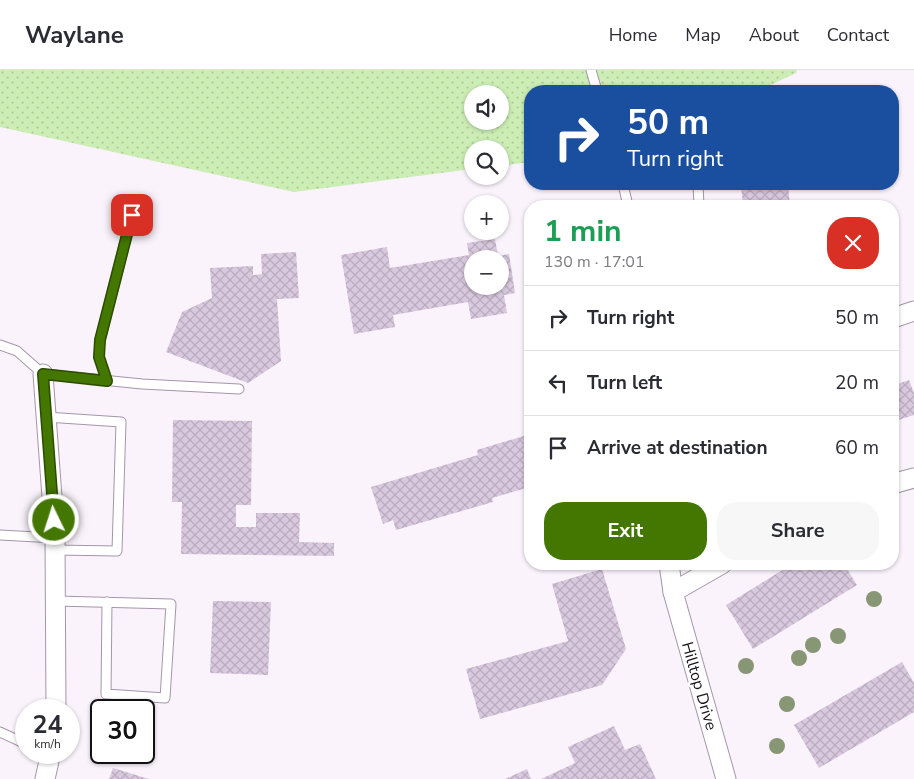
<!DOCTYPE html>
<meta charset="utf-8">
<style>
:root{--surface:#fff;--page:#f7f7f7;--text:#2b2b33;--muted:#7c7c81;--line:#e1e1e2;--accent:#447701}
body{margin:0;font-family:"Nunito Sans",sans-serif;background:var(--page);color:var(--text);height:100vh;display:flex;flex-direction:column;font-size:19px;white-space:nowrap}
*{box-sizing:border-box;margin:0}
p{font-size:16px;color:var(--muted)}
.icon{flex:none;width:28px;height:28px;fill:none;stroke:currentColor;stroke-width:2;stroke-linecap:round;stroke-linejoin:round}
.map{position:relative;flex:1;overflow:hidden}
.drawer{position:absolute;left:524px;top:130px;width:375px;height:370px;display:flex;flex-direction:column;background:var(--surface);border-radius:20px;box-shadow:0 1px 4px #0004}
.drawer>*{flex:none}
.guide{position:absolute;left:524px;top:15px;width:375px;height:105px;border-radius:20px;box-shadow:0 1px 4px #0004;background:#1a4fa0;color:#fff;overflow:hidden}
.fabs{position:absolute;left:464px;top:15px;display:grid;gap:10px}
.fabs a{display:grid;place-items:center;width:45px;height:45px;border-radius:50%;background:var(--surface);box-shadow:0 1px 4px #0004;font-size:25px}
.speed{position:absolute;left:15px;top:629px;display:flex;gap:10px;font-size:25px;font-weight:700;text-align:center}
.speed>*{display:grid;place-content:center;width:65px;height:65px;border-radius:50%;background:var(--surface);box-shadow:0 1px 4px #0004;line-height:1}
.speed small{font-size:12px;font-weight:400}
.speed .limit{border:2px solid #111;border-radius:8px;background:#fff;color:#111}
.pin{position:absolute;display:grid;place-items:center;width:42px;height:42px;color:#fff;margin:-21px;border-radius:10px;box-shadow:0 2px 8px #0006}
.me{position:absolute;width:55px;margin:-28px;rotate:356deg;stroke-linejoin:round;filter:drop-shadow(0 0 4px #0008)}
.turn{display:flex;align-items:center;gap:18px;height:105px;padding:0 20px;font-size:22px}
.turn .icon{width:65px;height:65px;stroke-width:2.5}
.turn b{display:block;font-size:35px;line-height:42px}
.round{display:grid;place-items:center;flex:none;width:52px;height:52px;border-radius:20px;background:var(--page)}
.overview{display:flex;align-items:center;justify-content:space-between;height:85px;padding:0 20px}
h1{font-size:30px;font-weight:700;line-height:38px;color:#1e9e55}
.action{display:flex;gap:10px;margin-top:auto;padding:10px 20px}
.action a{flex:1;height:58px;border-radius:20px;background:var(--accent);color:#fff;font-size:20px;font-weight:700;line-height:58px;text-align:center}
.action a+a{background:var(--page);color:var(--text)}
ul{padding:0;list-style:none}
li{display:flex;align-items:center;gap:15px;height:65px;padding:0 20px;border-top:1px solid var(--line)}
li div{flex:1}
li b{display:block;font-size:19px}
li em{font-style:normal}
header{display:flex;align-items:center;gap:30px;box-sizing:border-box;height:70px;padding:0 25px;background:var(--surface);border-bottom:1px solid var(--line)}
header strong{font-size:24px}
nav{display:flex;gap:28px;margin-inline-start:auto;font-size:18px}
.map>svg:first-child{display:block}
</style>
<header>
<strong>Waylane</strong>
<nav><a>Home</a><a>Map</a><a>About</a><a>Contact</a></nav>
</header>
<div class="map">
<svg width="914" height="709" viewBox="0 0 914 709">
<defs>
<pattern id="grass-dots" width="8" height="8" patternUnits="userSpaceOnUse" patternTransform="scale(1.25)"><rect width="8" height="8" fill="#cceeb5"/><path d="M2 2h.1M6 6h.1" fill="none" stroke="#afcb9b" stroke-width="1.8" stroke-linecap="round"/></pattern>
<pattern id="building-cross-hatch" width="8" height="8" patternUnits="userSpaceOnUse" patternTransform="scale(1.25)"><rect width="8" height="8" fill="#d9c9df"/><path d="M0 0l8 8M0 8l8-8" fill="none" stroke="#baacbf"/></pattern>
</defs>
<rect width="100%" height="100%" fill="#faf3fc"/>
<path fill="url(#grass-dots)" fill-rule="evenodd" d="M 0,0 L 797,0 L 796,3 L 758,21 L 530,21 L 530,92 L 500,96 L 500,79 L 472,79 L 472,99 L 294,122 L 0,57 ZM 472,24 L 500,24 L 500,51 L 472,51 Z"/>
<g fill="url(#building-cross-hatch)" fill-rule="evenodd">
<polygon points="741,114 788,114 790,136 743,136"/>
<path d="M 495,169 L 498,186 L 509,184 L 515,223 L 504,225 L 507,243 L 471,249 L 468,232 L 393,245 L 395,257 L 354,264 L 341,185 L 387,177 L 390,198 L 469,185 L 467,173 ZM 472,189 L 500,189 L 500,216 L 472,216 Z"/>
<polygon points="296,182 299,228 277,229 281,291 248,313 166,282 182,242 212,228 210,198 253,196 253,205 262,204 261,184"/>
<polygon points="909,310 914,323 914,345 892,352 892,316"/>
<polygon points="173,350 252,351 251,435 236,435 236,457 256,457 256,443 300,443 299,472 334,473 334,486 181,484 182,432 172,432"/>
<polygon points="530,364 530,417 492,428 493,432 396,460 393,450 383,454 371,417 478,385 477,380"/>
<polygon points="792,494 844,494 857,515 753,579 726,535"/>
<polygon points="602,499 626,579 602,615 480,649 466,599 568,571 552,514"/>
<polygon points="213,531 271,532 268,605 210,603"/>
<polygon points="902,592 914,613 914,642 819,698 794,655"/>
<polygon points="614,656 625,680 640,674 656,709 541,709 575,693 568,677"/>
<polygon points="113,698 149,709 109,709"/>
<polygon points="527,699 531,709 505,709"/>
</g>
<g fill="none" stroke-linecap="round" stroke-linejoin="round">
<defs>
<g id="lane">
<polyline points="591,0 597,21"/>
<polyline points="623,114 628,136"/>
<polyline points="698,114 699,136"/>
<polyline points="0,275 17,281 43,304 142,314 239,319"/>
<polyline points="107,311 99,287 100,270 132,145"/>
<polyline points="46,347 121,352 117,481 55,480"/>
<polyline points="0,465 55,468"/>
<polyline points="56,531 171,534 165,628 106,624 107,532"/>
<polyline points="0,662 26,674"/>
</g>
<g id="street">
<polyline points="893,248 914,241"/>
<polyline points="43,304 55,468 56,640"/>
<polyline points="892,414 914,408"/>
<polyline points="669,494 673,522 726,709"/>
<polyline points="673,522 722,494"/>
<polyline points="45,709 51,682"/>
</g>
</defs>
<use href="#lane" stroke="#a595aa" stroke-width="11"/>
<use href="#street" stroke="#a595aa" stroke-width="21"/>
<use href="#lane" stroke="#fff" stroke-width="9"/>
<use href="#street" stroke="#fff" stroke-width="19"/>
</g>
<g fill="#879674">
<circle cx="874" cy="529" r="8"/>
<circle cx="838" cy="566" r="8"/>
<circle cx="813" cy="575" r="8"/>
<circle cx="799" cy="588" r="8"/>
<circle cx="746" cy="596" r="8"/>
<circle cx="787" cy="634" r="8"/>
<circle cx="777" cy="676" r="8"/>
</g>
<g fill="none" stroke-linecap="round" stroke-linejoin="round">
<defs>
<polyline id="route" points="54,450 43,304 107,311 99,287 100,270 132,145"/>
</defs>
<use href="#route" stroke="#2c4d01" stroke-width="12"/>
<use href="#route" stroke="#447701" stroke-width="9"/>
</g>
<g text-anchor="middle" dominant-baseline="central" stroke-width="4.5" stroke-linejoin="round" paint-order="stroke">
<g font-size="16" fill="#19131b" stroke="#fff">
<text transform="translate(699 616) rotate(74)">Hilltop Drive</text>
</g>
</g>
</svg>
<div class="fabs">
<a><svg class="icon" aria-label="sound" viewBox="0 0 24 24"><path d="M4 9h4l5-4v14l-5-4H4zM17 9q2 3 0 6"/></svg></a>
<a><svg class="icon" aria-label="search" viewBox="0 0 24 24"><circle cx="10" cy="10" r="6"/><path d="M15 15l6 6"/></svg></a>
<a>+</a>
<a>−</a>
</div>
<div class="speed"><div>24<small>km/h</small></div><div class="limit">30</div></div>
<div class="pin" style="left:132px;top:145px;background:#d93025"><svg class="icon" aria-label="arrive" viewBox="0 0 24 24"><path d="M6 21V4h12l-3 4 3 4H6"/></svg></div>
<svg class="me" style="left:54px;top:450px" viewBox="-20 -20 40 40"><circle r="17" fill="#447701" stroke="#fff" stroke-width="3"/><path d="M0-11L8 9 0 5-8 9z" fill="#fff"/></svg>
<div class="guide">
<div class="turn"><svg class="icon" aria-label="right" viewBox="0 0 24 24"><path d="M7 20v-9h11M14 6l5 5-5 5"/></svg><div><b>50 m</b>Turn right</div></div>
</div>
<section class="drawer">
<div class="overview"><div><h1>1 min</h1><p>130 m · 17:01</p></div><a class="round" style="background:#d93025;color:#fff"><svg class="icon" aria-label="close" viewBox="0 0 24 24"><path d="M6 6l12 12M18 6L6 18"/></svg></a></div>
<ul>
<li><svg class="icon" aria-label="right" viewBox="0 0 24 24"><path d="M7 20v-9h11M14 6l5 5-5 5"/></svg><div><b>Turn right</b></div><em>50 m</em></li>
<li><svg class="icon" aria-label="left" viewBox="0 0 24 24"><path d="M17 20v-9H6M10 6l-5 5 5 5"/></svg><div><b>Turn left</b></div><em>20 m</em></li>
<li><svg class="icon" aria-label="arrive" viewBox="0 0 24 24"><path d="M6 21V4h12l-3 4 3 4H6"/></svg><div><b>Arrive at destination</b></div><em>60 m</em></li>
</ul>
<div class="action"><a>Exit</a><a>Share</a></div>
</section>
</div>
